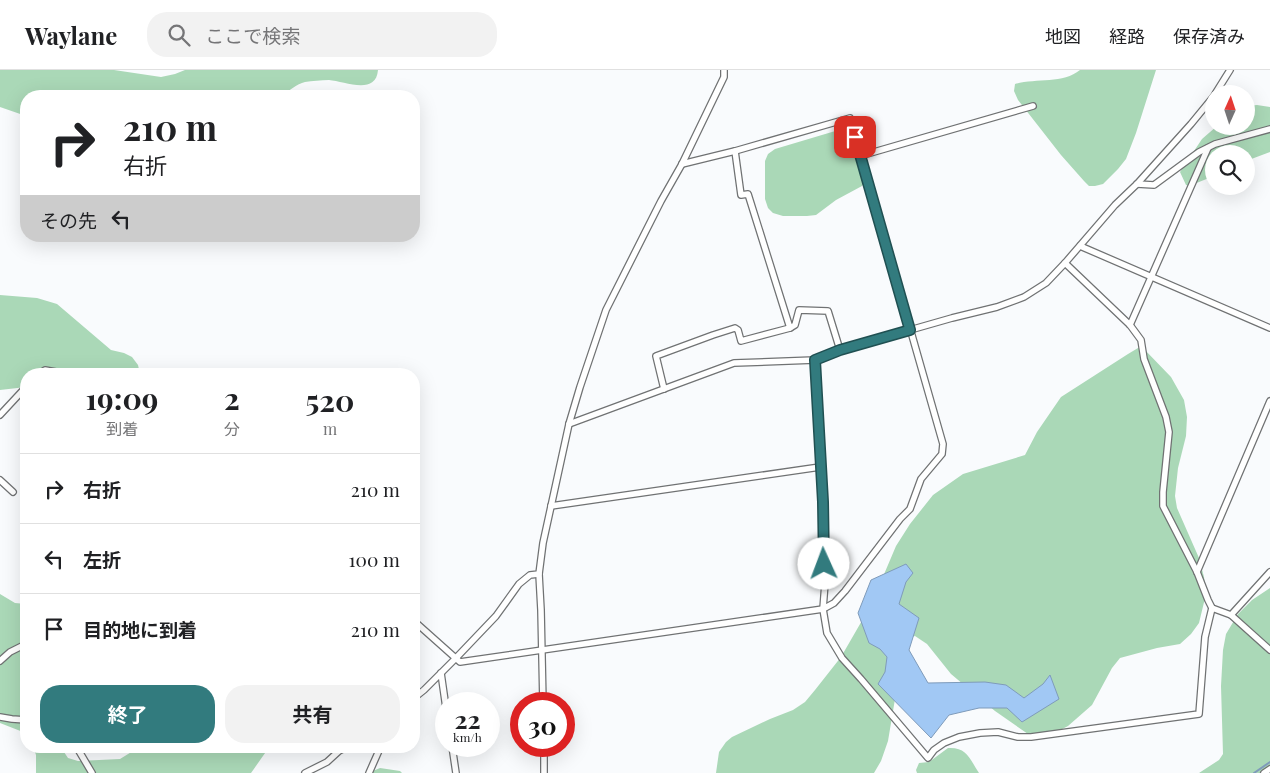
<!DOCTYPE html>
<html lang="ja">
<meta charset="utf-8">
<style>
:root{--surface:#fff;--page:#f2f2f2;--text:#202124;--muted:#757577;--line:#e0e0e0;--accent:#327b7e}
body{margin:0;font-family:"Playfair Display","Noto Sans JP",serif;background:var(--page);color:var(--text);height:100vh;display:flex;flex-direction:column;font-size:19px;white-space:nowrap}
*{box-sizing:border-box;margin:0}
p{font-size:16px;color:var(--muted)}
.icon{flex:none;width:28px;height:28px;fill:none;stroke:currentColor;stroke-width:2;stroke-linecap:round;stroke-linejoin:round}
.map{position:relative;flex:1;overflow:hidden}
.drawer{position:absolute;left:20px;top:298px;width:400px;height:385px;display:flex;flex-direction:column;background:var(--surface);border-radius:20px;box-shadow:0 5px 20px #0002}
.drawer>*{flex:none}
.guide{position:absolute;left:20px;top:20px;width:400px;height:152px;border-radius:20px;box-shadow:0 5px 20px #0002;background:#fff;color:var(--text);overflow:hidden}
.needle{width:32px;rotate:3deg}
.buttons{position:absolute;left:1205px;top:15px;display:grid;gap:10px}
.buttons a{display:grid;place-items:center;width:50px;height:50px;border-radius:50%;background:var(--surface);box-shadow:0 5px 20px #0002;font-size:25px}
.speed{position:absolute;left:435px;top:622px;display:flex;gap:10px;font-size:25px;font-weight:700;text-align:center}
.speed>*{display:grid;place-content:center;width:65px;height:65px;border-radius:50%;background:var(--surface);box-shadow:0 5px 20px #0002;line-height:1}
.speed small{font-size:12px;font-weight:400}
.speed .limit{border:8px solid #d22;background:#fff;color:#111}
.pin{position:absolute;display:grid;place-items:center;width:42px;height:42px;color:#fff;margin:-21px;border-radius:10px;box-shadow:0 2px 8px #0006}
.me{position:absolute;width:55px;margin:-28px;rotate:358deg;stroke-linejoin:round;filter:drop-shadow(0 0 4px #0008)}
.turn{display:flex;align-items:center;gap:18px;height:105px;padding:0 20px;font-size:22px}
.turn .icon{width:65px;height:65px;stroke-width:2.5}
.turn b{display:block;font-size:35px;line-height:42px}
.then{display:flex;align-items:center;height:48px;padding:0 20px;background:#0003;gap:10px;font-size:19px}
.eta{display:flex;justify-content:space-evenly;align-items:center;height:85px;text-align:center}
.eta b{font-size:30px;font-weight:700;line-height:35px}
.action{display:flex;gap:10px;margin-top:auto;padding:10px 20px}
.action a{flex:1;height:58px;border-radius:20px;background:var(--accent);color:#fff;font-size:20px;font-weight:700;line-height:58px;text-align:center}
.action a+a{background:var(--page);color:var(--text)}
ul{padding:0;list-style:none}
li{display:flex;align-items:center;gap:15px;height:70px;padding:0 20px;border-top:1px solid var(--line)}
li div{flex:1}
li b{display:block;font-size:19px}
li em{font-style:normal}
header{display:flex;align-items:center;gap:30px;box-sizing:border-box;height:70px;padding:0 25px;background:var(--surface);border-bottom:1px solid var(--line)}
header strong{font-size:24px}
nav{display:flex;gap:28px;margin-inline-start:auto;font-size:18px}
.search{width:350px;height:45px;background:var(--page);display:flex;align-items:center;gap:12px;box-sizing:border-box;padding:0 18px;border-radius:20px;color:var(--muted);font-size:19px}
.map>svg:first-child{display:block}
</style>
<header>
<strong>Waylane</strong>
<div class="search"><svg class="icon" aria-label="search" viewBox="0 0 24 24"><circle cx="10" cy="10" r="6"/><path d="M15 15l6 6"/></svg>ここで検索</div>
<nav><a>地図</a><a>経路</a><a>保存済み</a></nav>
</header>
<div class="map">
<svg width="1270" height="703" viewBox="0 0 1270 703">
<rect width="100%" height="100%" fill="#f9fbfd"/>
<g fill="#aad8b7">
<path d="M 0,0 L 114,0 L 161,7 L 175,4 L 185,0 L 378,0 C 376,26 344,11 329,10 C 321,10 312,11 305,12 C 297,14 288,21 282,26 L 26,26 L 26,46 L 0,37 Z"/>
<path d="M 1080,0 L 1156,0 L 1136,63 L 1126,89 L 1118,99 L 1103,114 L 1095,116 L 1089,116 L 1084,111 L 1061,85 L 1018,30 L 1014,21 L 1015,14 C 1036,8 1063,14 1080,0 Z"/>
<polygon points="1257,35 1270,37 1270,82 1246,91 1246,84 1214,84 1214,106 1189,116 1186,115 1180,102 1202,69 1217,56 1246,56 1246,36"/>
<polygon points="842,59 850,63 867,96 866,110 862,116 836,130 816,145 807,146 783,146 773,143 768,138 765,129 765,91 768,84 775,79"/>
<polygon points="0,225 37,228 57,234 111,280 124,283 132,287 138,295 140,304 26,304 26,317 0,320"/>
<polygon points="1138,278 1144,279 1171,307 1184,330 1187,347 1186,366 1178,398 1175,426 1177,438 1199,488 1204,507 1206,524 1199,553 1191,564 1180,574 1157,578 1120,588 1112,598 1092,635 1068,656 1043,669 1028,664 995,641 951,604 927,574 915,566 905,569 888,671 881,691 874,703 716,703 719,682 726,672 732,667 770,649 793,640 805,632 815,620 841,587 871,535 896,476 910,454 933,425 963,404 1025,385 1037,362 1061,327 1128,284"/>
<polygon points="1270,518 1270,703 1199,703 1219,690 1223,684 1221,616 1223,580 1226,564 1238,544 1252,530"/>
<polygon points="0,524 15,533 26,534 26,665 23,662 0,653"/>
<polygon points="33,676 60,676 68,688 78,691 120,689 141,676 270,676 251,703 36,703 36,685"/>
<path d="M 948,678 C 967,677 969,688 979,703 L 917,703 L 916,700 L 919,693 L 929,692 Z"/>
<polygon points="380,698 400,701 402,703 368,703"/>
</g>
<polygon fill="#a1c8f4" stroke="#7f9bba" points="906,494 913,503 906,512 899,534 919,548 909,580 928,613 985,612 1006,615 1024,628 1043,614 1050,605 1059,629 1022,652 1007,638 979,638 949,645 931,668 878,614 885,602 887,587 880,579 869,573 858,543 871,510"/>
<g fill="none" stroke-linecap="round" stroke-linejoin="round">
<polyline stroke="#7f9bba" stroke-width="2" points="1254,703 1270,692"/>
<defs>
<g id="minor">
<polyline points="1215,24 1230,0"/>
<polyline points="735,81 741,125 748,124 790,258"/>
<polyline points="860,86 1033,36"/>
<polyline points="1137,114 1154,115 1199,82 1215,74 1270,59"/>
<polyline points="1080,176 1270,258"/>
<polyline points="1065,193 1130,255 1141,270 1144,289 1166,347 1169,362 1163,422 1163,436 1197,502 1208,530 1212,538 1231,545 1270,580"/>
<polyline points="1130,255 1208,78"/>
<polyline points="815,290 823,432 825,513 823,539 827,563 842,588 861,609 928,688 934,680 944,673 959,667 980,663 998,662 1018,667 1031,667 1199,644 1205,567 1212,538"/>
<polyline points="39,304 45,300 67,304"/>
<polyline points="664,319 656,286 713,265 735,258 738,260 741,271 790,258 795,255 799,240 828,241 840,280"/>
<polyline points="0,345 26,317"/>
<polyline points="569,354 734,293 815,290 840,280 952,248 997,237 1024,227 1046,213 1065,193 1115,135 1137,114 1191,54 1214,26"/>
<polyline points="0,410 13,422"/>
<polyline points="551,436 820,397"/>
<polyline points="1197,502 1270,331"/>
<polyline points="539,504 541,540 543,634"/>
<polyline points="1231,545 1270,502"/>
<polyline points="414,551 460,592 823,539 834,533 845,521 900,449 910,439 921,409 942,384 943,374 850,48 735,81 682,94"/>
<polyline points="0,591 10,582 26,574"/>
<polyline points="441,603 446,638"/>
<polyline points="414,628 424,620 455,589 496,546 519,514 530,505 539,504 543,473 569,354 580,317 606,240 661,131 682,94 724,7 724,0"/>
<polyline points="0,647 12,649 26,650"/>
<polyline points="76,676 92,703"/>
<polyline points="452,676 456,703"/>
<polyline points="544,676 544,703"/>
<polyline points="305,703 327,692 339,681 349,676"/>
<polyline points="369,703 381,676"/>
<polyline points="1264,703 1270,699"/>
</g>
</defs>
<use href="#minor" stroke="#707273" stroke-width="8"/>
<use href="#minor" stroke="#fff" stroke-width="5.5"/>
</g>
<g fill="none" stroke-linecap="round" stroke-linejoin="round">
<defs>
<polyline id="route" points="824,494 823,432 815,290 840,280 910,260 855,67"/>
</defs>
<use href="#route" stroke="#205052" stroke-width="12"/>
<use href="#route" stroke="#327b7e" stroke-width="9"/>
</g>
</svg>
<div class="buttons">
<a><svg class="needle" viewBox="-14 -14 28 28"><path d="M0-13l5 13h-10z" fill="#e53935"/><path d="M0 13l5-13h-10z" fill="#757577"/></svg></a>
<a><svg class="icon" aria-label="search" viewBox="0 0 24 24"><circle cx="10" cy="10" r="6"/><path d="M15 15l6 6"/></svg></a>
</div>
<div class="speed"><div>22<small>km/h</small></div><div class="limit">30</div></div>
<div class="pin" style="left:855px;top:67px;background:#d93025"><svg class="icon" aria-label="arrive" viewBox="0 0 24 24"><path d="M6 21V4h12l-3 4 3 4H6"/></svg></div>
<svg class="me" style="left:824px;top:494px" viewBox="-20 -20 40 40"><circle r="19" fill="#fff"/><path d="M0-13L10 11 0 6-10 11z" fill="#327b7e"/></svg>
<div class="guide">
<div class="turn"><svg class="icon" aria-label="right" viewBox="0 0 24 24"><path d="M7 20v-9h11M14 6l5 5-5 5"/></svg><div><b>210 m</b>右折</div></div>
<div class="then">その先<svg class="icon" aria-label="left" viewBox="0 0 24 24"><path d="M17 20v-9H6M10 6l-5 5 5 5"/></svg></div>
</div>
<section class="drawer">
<div class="eta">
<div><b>19:09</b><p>到着</p></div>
<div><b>2</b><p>分</p></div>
<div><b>520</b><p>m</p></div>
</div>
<ul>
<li><svg class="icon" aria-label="right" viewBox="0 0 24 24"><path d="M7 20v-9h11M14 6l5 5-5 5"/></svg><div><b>右折</b></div><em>210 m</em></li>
<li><svg class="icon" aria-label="left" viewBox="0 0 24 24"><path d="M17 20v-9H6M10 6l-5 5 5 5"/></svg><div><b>左折</b></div><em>100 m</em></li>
<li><svg class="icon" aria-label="arrive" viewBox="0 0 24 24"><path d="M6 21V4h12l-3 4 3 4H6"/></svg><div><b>目的地に到着</b></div><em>210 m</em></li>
</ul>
<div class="action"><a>終了</a><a>共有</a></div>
</section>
</div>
